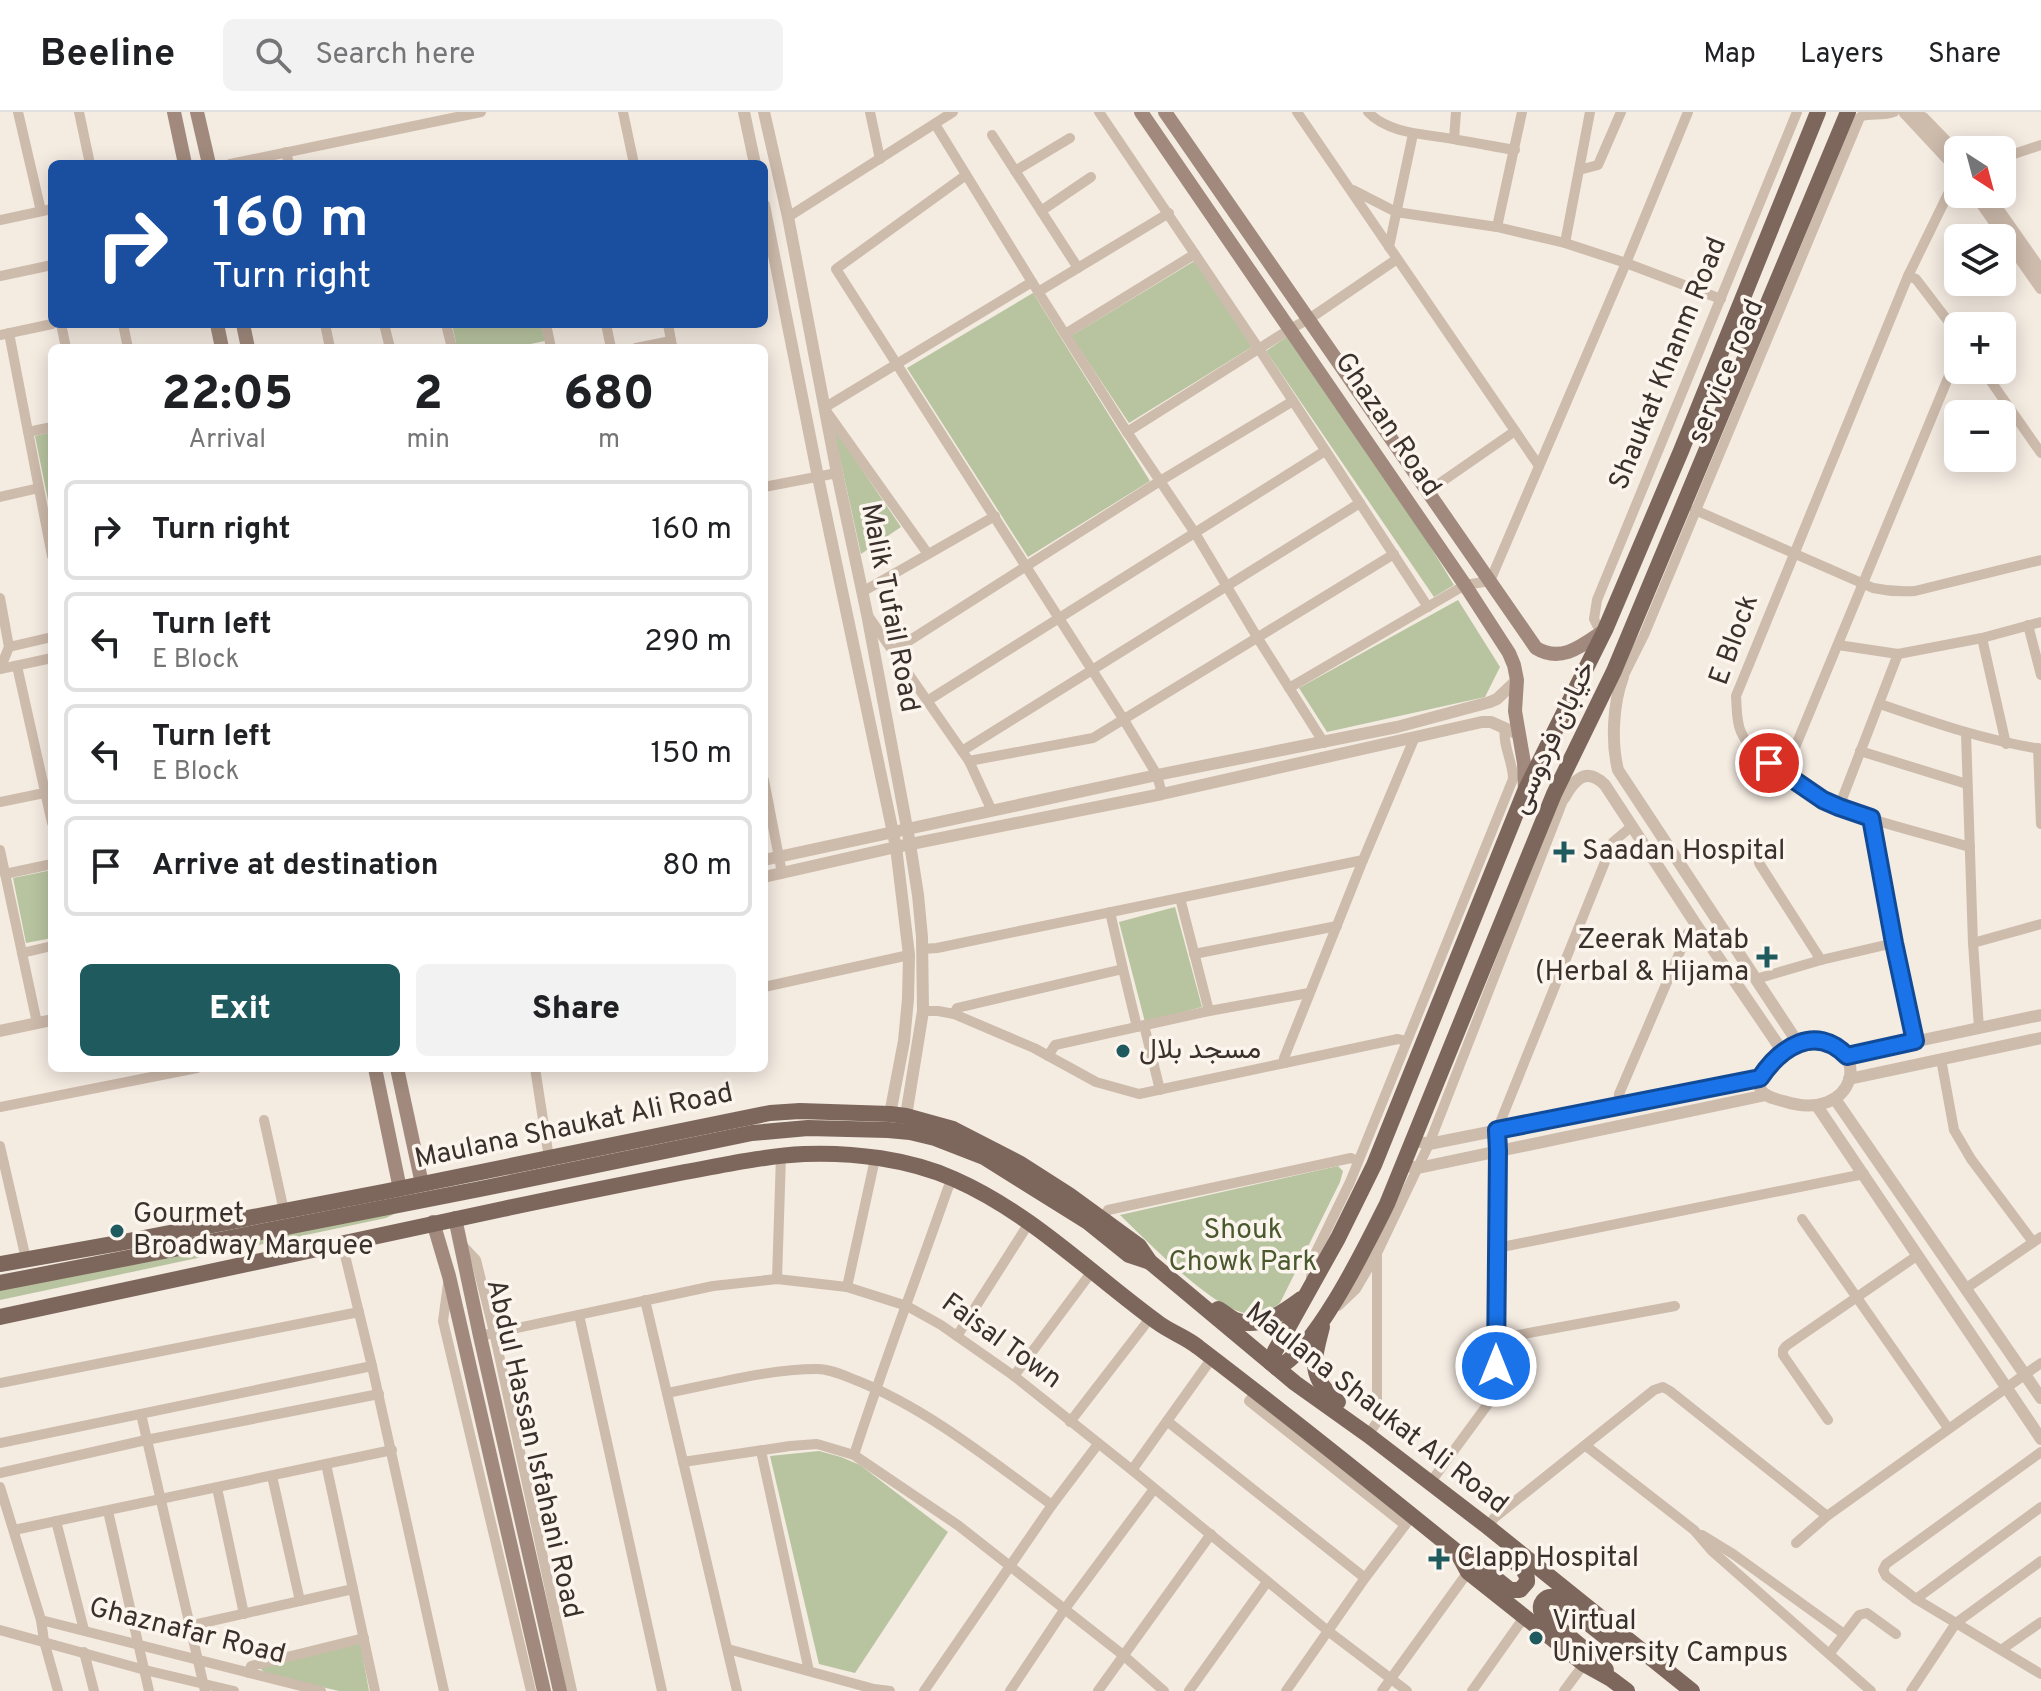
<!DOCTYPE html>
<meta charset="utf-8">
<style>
:root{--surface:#fff;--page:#f2f2f2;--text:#202124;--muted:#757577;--line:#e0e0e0;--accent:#1f5a5e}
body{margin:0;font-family:Overpass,Vazirmatn,sans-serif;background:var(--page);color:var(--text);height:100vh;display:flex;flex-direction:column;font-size:30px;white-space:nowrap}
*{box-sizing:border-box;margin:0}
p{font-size:26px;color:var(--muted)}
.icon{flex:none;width:44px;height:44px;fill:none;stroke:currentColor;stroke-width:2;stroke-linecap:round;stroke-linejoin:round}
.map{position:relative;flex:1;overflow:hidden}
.details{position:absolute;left:48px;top:232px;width:720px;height:728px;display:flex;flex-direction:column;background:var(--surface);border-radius:12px;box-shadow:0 4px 20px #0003}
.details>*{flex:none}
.hud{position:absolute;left:48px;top:48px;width:720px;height:168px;border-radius:12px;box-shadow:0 4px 20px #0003;background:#1a4fa0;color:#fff;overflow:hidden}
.needle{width:52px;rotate:144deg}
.buttons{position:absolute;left:1944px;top:24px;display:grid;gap:16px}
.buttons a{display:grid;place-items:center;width:72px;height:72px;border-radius:12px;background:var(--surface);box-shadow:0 4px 20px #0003;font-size:40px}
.pin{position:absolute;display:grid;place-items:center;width:68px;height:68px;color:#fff;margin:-34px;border:4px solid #fff;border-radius:50%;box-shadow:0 2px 8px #0007}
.me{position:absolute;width:88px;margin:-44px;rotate:0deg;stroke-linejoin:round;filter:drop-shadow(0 0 6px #0008)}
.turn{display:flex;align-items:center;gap:28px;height:168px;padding:0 32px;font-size:36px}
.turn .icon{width:104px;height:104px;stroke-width:2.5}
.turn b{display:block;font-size:56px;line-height:68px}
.eta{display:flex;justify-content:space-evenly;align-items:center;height:136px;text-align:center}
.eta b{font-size:48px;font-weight:800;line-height:56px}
.primary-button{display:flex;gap:16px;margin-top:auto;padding:16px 32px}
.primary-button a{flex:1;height:92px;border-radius:12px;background:var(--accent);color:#fff;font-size:32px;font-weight:800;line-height:92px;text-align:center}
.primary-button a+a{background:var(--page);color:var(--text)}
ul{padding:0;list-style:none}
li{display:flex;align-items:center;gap:24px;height:100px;margin:0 16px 12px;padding:0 16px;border:4px solid var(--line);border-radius:12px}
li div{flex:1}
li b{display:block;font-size:30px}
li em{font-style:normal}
header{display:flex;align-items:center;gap:48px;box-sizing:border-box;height:112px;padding:0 40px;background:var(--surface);border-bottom:2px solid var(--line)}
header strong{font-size:38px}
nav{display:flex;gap:44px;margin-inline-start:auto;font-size:28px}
.search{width:560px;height:72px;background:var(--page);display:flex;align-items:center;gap:20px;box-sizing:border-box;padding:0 28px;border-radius:12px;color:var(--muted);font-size:30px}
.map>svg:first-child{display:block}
</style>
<header>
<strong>Beeline</strong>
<div class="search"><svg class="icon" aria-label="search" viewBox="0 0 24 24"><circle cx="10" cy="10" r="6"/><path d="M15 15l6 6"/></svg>Search here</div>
<nav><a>Map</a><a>Layers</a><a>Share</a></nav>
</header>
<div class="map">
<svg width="2041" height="1579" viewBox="0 0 2041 1579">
<rect width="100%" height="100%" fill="#f4ebe1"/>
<g fill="#b8c4a0">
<polygon points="1196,148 1252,235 1129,311 1071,224"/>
<polygon points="1033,181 1150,369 1028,445 907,256"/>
<polygon points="452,212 541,212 545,229 511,236 457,236"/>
<polygon points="1288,224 1360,320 1454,473 1434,485 1266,239"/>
<polygon points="833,315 901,415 861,442"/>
<polygon points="52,320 52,408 35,324"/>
<polygon points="1458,488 1500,555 1485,585 1327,620 1299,576"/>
<polygon points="52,758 52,826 26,831 13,766"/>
<polygon points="1175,795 1202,895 1145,910 1119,810"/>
<path d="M 1338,1054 L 1343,1059 L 1340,1070 L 1280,1191 C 1271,1199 1257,1204 1244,1201 C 1209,1193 1147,1129 1120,1103 Z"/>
<polygon points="397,1097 394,1102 386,1106 0,1188 0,1172"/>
<polygon points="819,1339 841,1345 860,1353 948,1420 855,1561 819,1552 770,1344"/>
<polygon points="360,1529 369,1579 339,1579 266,1562 259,1555"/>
</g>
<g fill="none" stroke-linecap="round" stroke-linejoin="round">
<g stroke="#cdbbac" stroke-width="10">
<polyline points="18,0 41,99"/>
<polyline points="79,0 90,52"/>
<polyline points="623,0 634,52"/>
<polyline points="870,0 880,47"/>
<polyline points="1099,0 1259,237 1428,495"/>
<polyline points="1297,0 1539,354"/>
<path d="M 1368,0 C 1389,23 1430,22 1458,28 C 1477,31 1496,35 1515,38"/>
<polyline points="935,12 1032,170 1127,320 1195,421 1257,525 1324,631"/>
<polyline points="992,23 1078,156"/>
<polyline points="1454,27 1456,0"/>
<polyline points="286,40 289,52"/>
<polyline points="2002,46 2041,33"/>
<polyline points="230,52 481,0"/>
<polyline points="1579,58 1598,53 1621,0"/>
<polyline points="1015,59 1070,26"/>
<polyline points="966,63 836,157 1124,608 1157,663 1162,682"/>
<path d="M 1958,65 L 1948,82 L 1908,164 L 1736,584 C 1737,596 1736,609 1741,620 C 1749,638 1766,649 1781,659 C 1799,672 1818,687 1839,696 C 1881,712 1927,722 1970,735"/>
<polyline points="1353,78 1396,100 1497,115 1565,131 1626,151 1721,187"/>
<polyline points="1041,99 1091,65"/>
<polyline points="788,105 953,0"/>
<polyline points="0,108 52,97"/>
<polyline points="1497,115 1522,0"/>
<polyline points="1565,131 1590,0"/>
<polyline points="1389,135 1413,22"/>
<polyline points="0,164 52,153"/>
<polyline points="1908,164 1916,167 1958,222"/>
<polyline points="1038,180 1169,101"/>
<polyline points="61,212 66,236"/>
<polyline points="123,212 128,236"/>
<polyline points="325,212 330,236"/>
<polyline points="384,212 390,236"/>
<polyline points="446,212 452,236"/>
<polyline points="546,212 551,236"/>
<polyline points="606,212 611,236"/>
<polyline points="668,212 672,234"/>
<polyline points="9,221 52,444"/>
<polyline points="1065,222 1195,142"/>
<polyline points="0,223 52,212"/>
<polyline points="636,236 671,229"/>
<polyline points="1983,258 2041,341"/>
<polyline points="28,320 52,315"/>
<polyline points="1127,320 1290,217 1309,207 1397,147"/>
<polyline points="764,375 837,361"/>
<polyline points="1427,380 1515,319"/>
<polyline points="0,385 39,376"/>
<path d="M 1695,398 L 1873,476 C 1887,479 1900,480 1915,479 L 2041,448"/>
<polyline points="928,442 824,296 1032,170"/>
<polyline points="862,480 995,404"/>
<polyline points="0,486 9,535 0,557"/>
<polyline points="869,505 969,649 992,699"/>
<polyline points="2028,513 2041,563"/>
<polyline points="1605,518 1597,513 1594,507 1597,488 1797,0"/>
<polyline points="1982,526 2041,510"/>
<polyline points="1838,533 1898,542 1982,526 2006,632"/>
<polyline points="9,535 52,525"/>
<polyline points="893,539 1160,369 1293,289"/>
<polyline points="17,554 52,711"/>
<polyline points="0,557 52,546"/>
<path d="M 1623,565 L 1644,523 L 1860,5 C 1869,0 1882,5 1894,0"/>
<polyline points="1289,576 1465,473 1490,469 1626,151 1688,0"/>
<polyline points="927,589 1325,339"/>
<path d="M 1880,592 C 1935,611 1983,628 2041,637"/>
<polyline points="1966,621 1973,831 1979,916"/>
<polyline points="2038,636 2041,712"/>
<polyline points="962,639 1360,391"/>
<polyline points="1860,639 1967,672"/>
<polyline points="969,649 1093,626 1394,442"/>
<polyline points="1784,662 1958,242"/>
<polyline points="764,668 782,761"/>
<polyline points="0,690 49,680"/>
<polyline points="1839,695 1898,542"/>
<polyline points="1871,706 1894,831"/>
<polyline points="0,738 37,911"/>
<polyline points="1759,751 1821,848"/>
<polyline points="5,762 52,752"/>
<polyline points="1180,786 1209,899"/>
<polyline points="1110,800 1123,857"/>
<polyline points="1973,831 2041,812"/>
<polyline points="923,837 937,836 1363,748 1414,627"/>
<polyline points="22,841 52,834"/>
<polyline points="1194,842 1337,814"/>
<polyline points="1756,867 1821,848 1894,831 1915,929"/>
<polyline points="764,875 909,843"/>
<polyline points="923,899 938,899 954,902 1034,936 1096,970 1139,982 1398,927 1406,929"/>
<polyline points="954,902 957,896 1123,857 1137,915"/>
<polyline points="1144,913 1160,978"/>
<polyline points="1048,944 1055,933 1209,899 1309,881"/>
<polyline points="1941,947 1954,1018 1971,1047 2033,1130"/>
<polyline points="1285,951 1284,946 1363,748"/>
<polyline points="535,956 549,1046"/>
<polyline points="1618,994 1619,982 1688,821 1697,814"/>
<polyline points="0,995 197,956"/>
<polyline points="264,1008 284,1099"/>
<polyline points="0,1034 26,1147"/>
<polyline points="1103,1106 1108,1098 1351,1046 1358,1049"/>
<polyline points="1802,1107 1948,1316"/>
<polyline points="342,1131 372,1254 444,1579"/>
<polyline points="462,1133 476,1148 494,1220 572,1579"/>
<polyline points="1497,1136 1864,1062"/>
<path d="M 1311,1165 L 1316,1140 L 1350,1070 L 1513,667 C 1513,649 1502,633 1505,616"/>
<polyline points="777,1167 781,1044"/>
<polyline points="448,1172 443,1209 531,1579"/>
<polyline points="847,1175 875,1047"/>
<polyline points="1965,1177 2041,1125"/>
<polyline points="645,1188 737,1579"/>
<polyline points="1338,1194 1356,1177 1377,1141 1429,1032 1564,686"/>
<polyline points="579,1203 662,1579"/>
<polyline points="480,1224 713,1174 777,1167 847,1175 907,1194 941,1213 1014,1264 1132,1358 1328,1519 1407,1579"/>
<polyline points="957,1224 1029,1111"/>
<polyline points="1496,1227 1675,1194"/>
<polyline points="1014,1264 1093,1158"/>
<polyline points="0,1271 359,1200"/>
<polyline points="1257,1279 1249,1289 1405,1413"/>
<path d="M 667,1281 C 715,1272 768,1257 817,1257 C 831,1257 845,1264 858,1269 C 929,1298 990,1348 1052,1393"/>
<polyline points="141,1302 205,1579"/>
<polyline points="1828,1308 1783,1243 1783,1238 1786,1234 1918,1143"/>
<polyline points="1167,1309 1365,1466"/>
<polyline points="1070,1310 1151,1205"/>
<polyline points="1368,1323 1377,1310 1377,1143"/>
<polyline points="0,1331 372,1254"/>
<polyline points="1586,1334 1694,1418 1712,1439 1871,1579"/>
<polyline points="761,1339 809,1559"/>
<polyline points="2041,1340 1886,1452 1883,1458 1886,1464 1916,1487 2041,1562"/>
<path d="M 854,1343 C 883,1253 917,1165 948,1076 L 953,1067"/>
<polyline points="683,1350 790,1334 817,1332 854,1343 959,1414 1123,1543 1164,1579"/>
<polyline points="326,1352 375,1579"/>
<polyline points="1132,1358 1212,1246"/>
<polyline points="0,1361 146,1328 379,1282"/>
<polyline points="272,1364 300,1489"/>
<polyline points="1430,1371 1496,1281 1497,1018 1613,730 1632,714"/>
<polyline points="0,1375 41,1508 44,1529 58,1579"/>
<polyline points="217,1376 244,1502"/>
<polyline points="108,1399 149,1579"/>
<polyline points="56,1409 84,1518"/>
<polyline points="1488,1415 1494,1406 1654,1278 1663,1275 1670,1279 1827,1404"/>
<polyline points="14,1418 392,1338"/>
<polyline points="1702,1423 1733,1442 1844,1522"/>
<polyline points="1796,1431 1827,1404 2041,1251"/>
<polyline points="1916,1487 2041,1395"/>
<polyline points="41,1508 321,1579"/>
<polyline points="189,1514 353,1477"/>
<polyline points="0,1518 145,1558 234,1579"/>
<polyline points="728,1537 874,1577 890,1579"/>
<polyline points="2001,1538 2041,1510"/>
<polyline points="84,1540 94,1579"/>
<polyline points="1830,1541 1859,1503 1867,1501 1896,1522"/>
<polyline points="249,1561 251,1554 364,1526"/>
<polyline points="924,1579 1052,1393 1098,1332"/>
<polyline points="1010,1579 1064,1498 1154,1377"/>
<polyline points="1098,1579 1211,1422"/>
<polyline points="1189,1579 1267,1470"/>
<polyline points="1286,1579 1365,1466 1412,1404"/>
<polyline points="1382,1579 1468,1460"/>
<polyline points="1472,1579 1525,1504"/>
<polyline points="1564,1579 1584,1552"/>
<polyline points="1911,1579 1956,1511 2041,1449"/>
</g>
<g stroke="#cdbbac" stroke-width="12">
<polyline points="744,0 755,52"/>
<polyline points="764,0 788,105 837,361 867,502 910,732 918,783 922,825 923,899 906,1004"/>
<polyline points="1905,1 1958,58"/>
<polyline points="1905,1 1923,6 1958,42"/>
<polyline points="1975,82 2041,176"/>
<polyline points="1987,82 2041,159"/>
<polyline points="764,93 818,365 896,735 909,843 908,887 904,929 890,1002"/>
<path d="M 1623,565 C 1613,592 1611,630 1618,658 L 1798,931"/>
<path d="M 1564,686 C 1574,668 1586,654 1605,673 L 1697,814 L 1783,940"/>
<polyline points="764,748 1157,663 1397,615 1490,590 1497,587 1517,568"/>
<polyline points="764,765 896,735 1162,682 1482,610 1491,610 1518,622"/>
<polyline points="0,919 52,908"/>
<path d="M 1809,928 C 1877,931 1856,1013 1783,989 C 1776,987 1765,985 1761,978 C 1750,960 1794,931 1809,928 Z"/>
<polyline points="1847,944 2041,903"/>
<polyline points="1849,967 2041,926"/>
<polyline points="1835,987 2041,1286"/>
<polyline points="1817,994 2041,1327"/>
<polyline points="1413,1028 1429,1032 1760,966"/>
<polyline points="1403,1053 1418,1056 1766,983"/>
</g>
<g stroke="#a18a7d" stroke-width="14">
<polyline points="174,0 185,52"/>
<polyline points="197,0 209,52"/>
<polyline points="1141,0 1465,473 1509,541 1514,553 1517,568 1515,599 1524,651 1525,679"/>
<path d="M 1165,0 L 1536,536 C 1562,552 1584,532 1605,518"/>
<polyline points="217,212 222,236"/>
<polyline points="243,212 248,236"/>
<polyline points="375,956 400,1077"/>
<polyline points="397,956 422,1072"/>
<polyline points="455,1106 480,1224 560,1579"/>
<polyline points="433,1110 449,1164 544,1579"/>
</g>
<g stroke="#7d675c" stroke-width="16">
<polyline points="0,1152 119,1131 388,1079 770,1001 800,999 890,1002 906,1004 953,1017 1019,1051 1069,1083 1139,1134 1150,1150 1295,1271 1368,1323 1488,1415 1692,1579"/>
<polyline points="0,1171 480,1077 752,1021 808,1016 888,1018 910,1020 935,1026 984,1045 1088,1110 1129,1143 1150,1150"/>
<path d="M 1218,1197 C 1224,1200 1229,1205 1235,1208 C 1259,1218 1282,1201 1301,1187"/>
<path d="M 0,1205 C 168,1168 336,1132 503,1097 C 564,1084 624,1072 685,1060 C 724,1053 764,1044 804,1042 C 853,1040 909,1047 954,1067 C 1031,1101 1090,1161 1157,1210 C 1170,1220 1186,1225 1198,1235 C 1286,1302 1372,1371 1457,1440 L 1468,1460 L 1584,1552 L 1611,1567 L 1627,1579"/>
<path d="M 1322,1215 C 1313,1250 1308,1265 1338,1290"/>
<polyline points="1271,1251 1275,1239 1338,1126 1374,1053 1525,679 1605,518 1681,339 1818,0"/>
<path d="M 1277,1256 C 1316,1238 1367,1132 1387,1092 L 1554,682 L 1614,559 L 1848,0"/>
<path d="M 1458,1441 L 1475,1450 L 1510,1478 L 1520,1478 L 1527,1470 C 1528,1458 1517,1452 1508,1445"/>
<path d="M 1606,1558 L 1602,1552 L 1542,1502 C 1538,1492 1545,1483 1555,1485 L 1608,1527 L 1631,1535"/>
</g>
</g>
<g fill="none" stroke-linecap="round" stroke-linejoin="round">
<defs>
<path id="route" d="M 1496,1254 L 1498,1039 L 1497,1018 L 1760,966 C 1780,936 1815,911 1847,944 L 1915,929 L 1894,831 L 1871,706 L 1839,695 L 1823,688 L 1769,651"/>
</defs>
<use href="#route" stroke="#114b97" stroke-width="20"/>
<use href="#route" stroke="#1a73e8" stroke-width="14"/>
</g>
<g fill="#1f5a5e" stroke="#fbf5ee" stroke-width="3">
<path d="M1560 728h8v8h8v8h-8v8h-8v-8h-8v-8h8z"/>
<path d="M1763 833h8v8h8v8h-8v8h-8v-8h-8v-8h8z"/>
<circle cx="1123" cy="939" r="8"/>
<circle cx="117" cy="1119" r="8"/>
<path d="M1435 1435h8v8h8v8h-8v8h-8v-8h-8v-8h8z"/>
<circle cx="1536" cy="1526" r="8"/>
</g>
<g text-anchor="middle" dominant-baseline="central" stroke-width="7" stroke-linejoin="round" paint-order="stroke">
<g font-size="28" fill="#3b302b" stroke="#fbf5ee">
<text transform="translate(1669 252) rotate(-68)">Shaukat Khanm Road</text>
<text transform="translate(1727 260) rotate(-67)">service road</text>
<text transform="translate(1387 313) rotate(56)">Ghazan Road</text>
<text transform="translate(889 496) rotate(79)">Malik Tufail Road</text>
<text transform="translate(1735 528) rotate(-70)">E Block</text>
<text transform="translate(1554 626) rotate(-65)">خیابان فردوسی</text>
<text transform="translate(574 1015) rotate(-12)">Maulana Shaukat Ali Road</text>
<text transform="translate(1001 1230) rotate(36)">Faisal Town</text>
<text transform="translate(1376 1297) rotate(38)">Maulana Shaukat Ali Road</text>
<text transform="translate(533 1337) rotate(77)">Abdul Hassan Isfahani Road</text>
<text transform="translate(187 1520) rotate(14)">Ghaznafar Road</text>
</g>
<g font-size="28" fill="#3b302b" stroke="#fbf5ee" text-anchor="start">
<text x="1582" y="740">Saadan Hospital</text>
<text x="1749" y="829" text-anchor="end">Zeerak Matab<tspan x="1749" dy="32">(Herbal &amp; Hijama</tspan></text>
<text x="1139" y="939">مسجد بلال</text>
<text x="133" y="1103">Gourmet<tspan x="133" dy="32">Broadway Marquee</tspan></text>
<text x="1457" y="1447">Clapp Hospital</text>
<text x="1552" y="1510">Virtual<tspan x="1552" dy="32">University Campus</tspan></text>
</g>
<g font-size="28" fill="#4a5a2e" stroke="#fbf5ee">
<text x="1243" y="1119">Shouk<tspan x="1243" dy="32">Chowk Park</tspan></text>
</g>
</g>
</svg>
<div class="buttons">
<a><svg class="needle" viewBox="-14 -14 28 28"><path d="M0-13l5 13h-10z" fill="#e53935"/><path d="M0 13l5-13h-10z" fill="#757577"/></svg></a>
<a><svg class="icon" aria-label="layers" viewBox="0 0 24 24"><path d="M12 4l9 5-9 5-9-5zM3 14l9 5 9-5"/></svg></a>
<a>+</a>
<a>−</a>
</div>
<div class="pin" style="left:1769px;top:651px;background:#d93025"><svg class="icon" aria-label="arrive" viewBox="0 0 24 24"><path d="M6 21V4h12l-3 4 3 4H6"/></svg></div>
<svg class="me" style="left:1496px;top:1254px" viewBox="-20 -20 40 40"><circle r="17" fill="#1a73e8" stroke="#fff" stroke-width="3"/><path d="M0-11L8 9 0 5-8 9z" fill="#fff"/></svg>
<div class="hud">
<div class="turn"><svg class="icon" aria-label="right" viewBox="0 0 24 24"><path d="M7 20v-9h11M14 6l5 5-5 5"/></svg><div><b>160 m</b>Turn right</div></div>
</div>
<section class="details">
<div class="eta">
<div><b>22:05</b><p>Arrival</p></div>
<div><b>2</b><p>min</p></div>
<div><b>680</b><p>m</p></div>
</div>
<ul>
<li><svg class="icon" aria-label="right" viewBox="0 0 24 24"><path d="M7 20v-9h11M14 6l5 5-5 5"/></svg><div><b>Turn right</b></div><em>160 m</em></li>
<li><svg class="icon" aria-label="left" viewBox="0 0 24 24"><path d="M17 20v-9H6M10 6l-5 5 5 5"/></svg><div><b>Turn left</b><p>E Block</p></div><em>290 m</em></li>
<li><svg class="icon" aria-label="left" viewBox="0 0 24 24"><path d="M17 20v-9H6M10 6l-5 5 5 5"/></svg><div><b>Turn left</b><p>E Block</p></div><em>150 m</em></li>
<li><svg class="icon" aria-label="arrive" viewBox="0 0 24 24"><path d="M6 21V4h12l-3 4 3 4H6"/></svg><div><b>Arrive at destination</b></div><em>80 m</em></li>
</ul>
<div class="primary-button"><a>Exit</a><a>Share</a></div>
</section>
</div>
